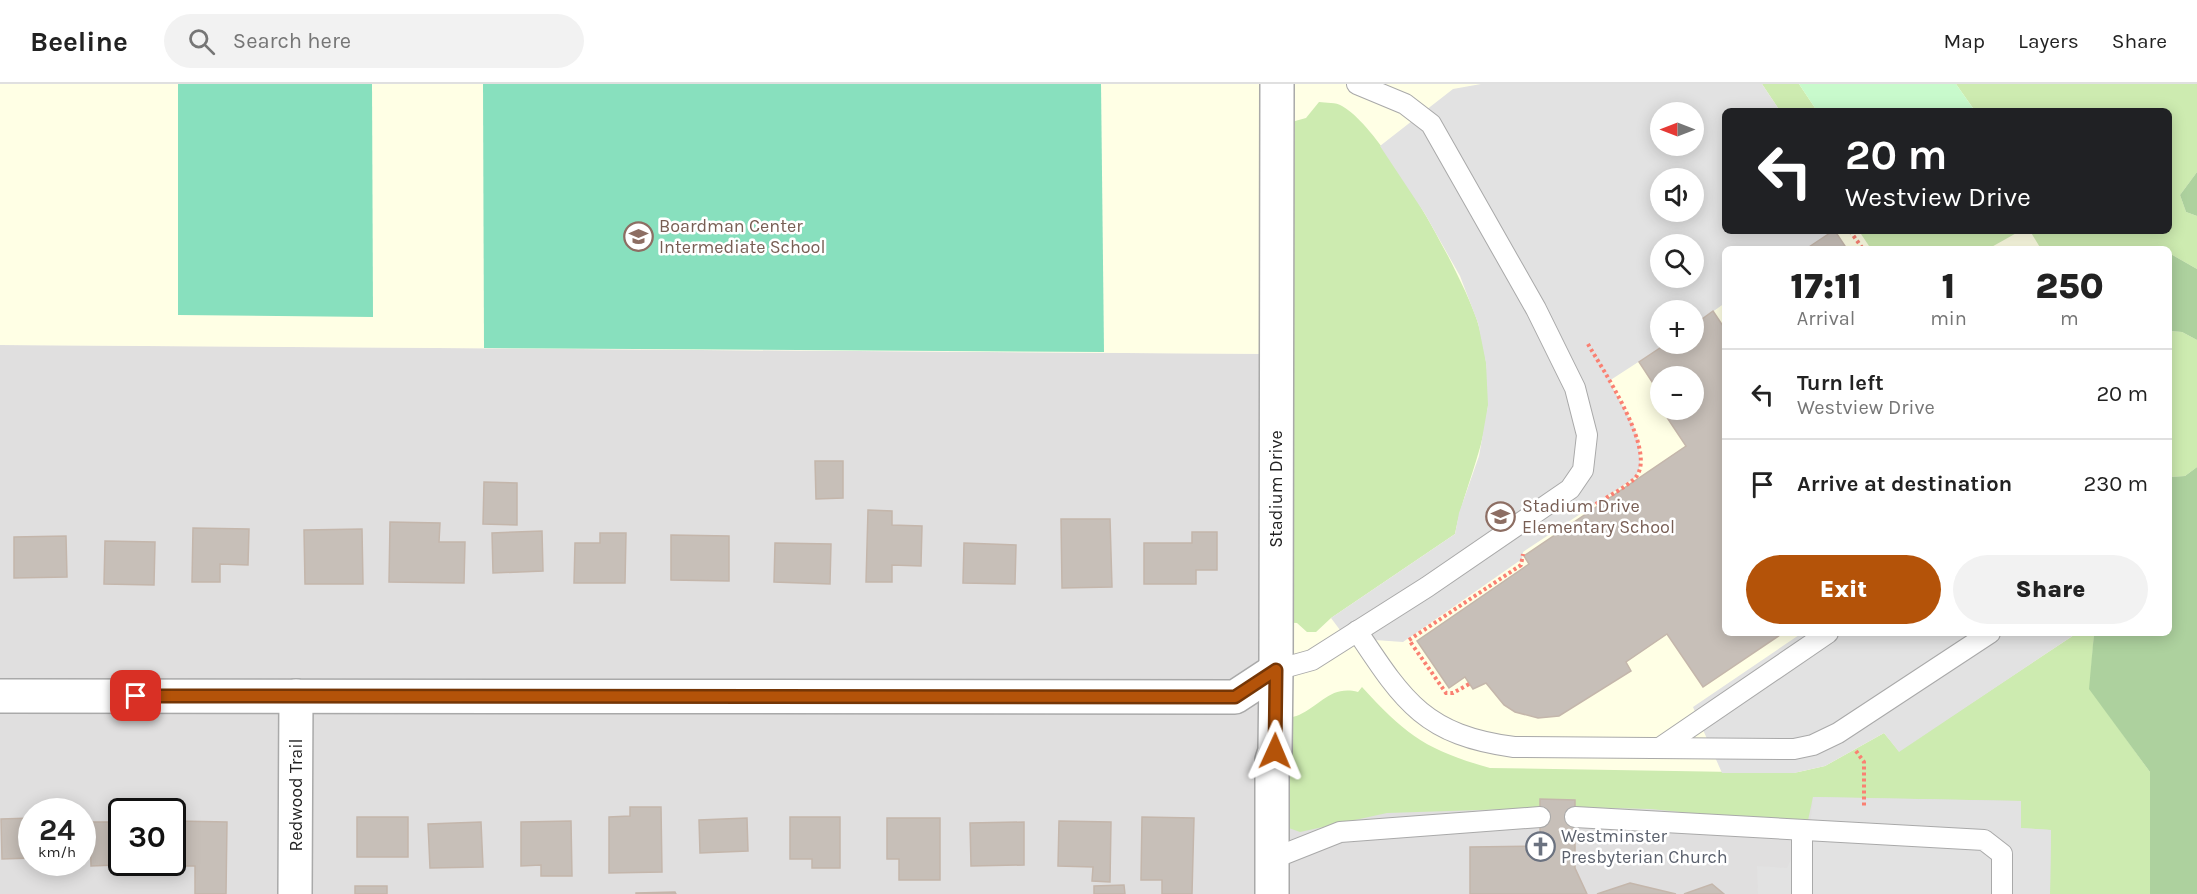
<!DOCTYPE html>
<meta charset="utf-8">
<style>
:root{--surface:#fff;--page:#f2f2f2;--text:#222;--muted:#767676;--line:#e0e0e0;--accent:#b45309}
body{margin:0;font-family:Karla,sans-serif;background:var(--page);color:var(--text);height:100vh;display:flex;flex-direction:column;font-size:22px;white-space:nowrap}
*{box-sizing:border-box;margin:0}
p{font-size:20px;color:var(--muted)}
.icon{flex:none;width:33px;height:33px;fill:none;stroke:currentColor;stroke-width:2;stroke-linecap:round;stroke-linejoin:round}
.map{position:relative;flex:1;overflow:hidden}
.details{position:absolute;left:1722px;top:162px;width:450px;height:390px;display:flex;flex-direction:column;background:var(--surface);border-radius:9px;box-shadow:0 3px 15px #0003}
.details>*{flex:none}
.top-card{position:absolute;left:1722px;top:24px;width:450px;height:126px;border-radius:9px;box-shadow:0 3px 15px #0003;background:#202124;color:#fff;overflow:hidden}
.needle{width:39px;rotate:270deg}
.buttons{position:absolute;left:1650px;top:18px;display:grid;gap:12px}
.buttons a{display:grid;place-items:center;width:54px;height:54px;border-radius:50%;background:var(--surface);box-shadow:0 3px 15px #0003;font-size:30px}
.speed{position:absolute;left:18px;top:714px;display:flex;gap:12px;font-size:30px;font-weight:700;text-align:center}
.speed>*{display:grid;place-content:center;width:78px;height:78px;border-radius:50%;background:var(--surface);box-shadow:0 3px 15px #0003;line-height:1}
.speed small{font-size:15px;font-weight:400}
.speed .limit{border:3px solid #111;border-radius:9px;background:#fff;color:#111}
.pin{position:absolute;display:grid;place-items:center;width:51px;height:51px;color:#fff;margin:-26px;border-radius:12px;box-shadow:0 3px 9px #0006}
.me{position:absolute;width:66px;margin:-33px;rotate:1deg;stroke-linejoin:round;filter:drop-shadow(0 0 4px #0008)}
.turn{display:flex;align-items:center;gap:21px;height:126px;padding:0 24px;font-size:27px}
.turn .icon{width:78px;height:78px;stroke-width:2.5}
.turn b{display:block;font-size:42px;line-height:51px}
.eta{display:flex;justify-content:space-evenly;align-items:center;height:102px;text-align:center}
.eta b{font-size:36px;font-weight:800;line-height:42px}
.action{display:flex;gap:12px;margin-top:auto;padding:12px 24px}
.action a{flex:1;height:69px;border-radius:36px;background:var(--accent);color:#fff;font-size:24px;font-weight:800;line-height:69px;text-align:center}
.action a+a{background:var(--page);color:var(--text)}
ul{padding:0;list-style:none}
li{display:flex;align-items:center;gap:18px;height:90px;padding:0 24px;border-top:2px solid var(--line)}
li div{flex:1}
li b{display:block;font-size:22px}
li em{font-style:normal}
header{display:flex;align-items:center;gap:36px;box-sizing:border-box;height:84px;padding:0 30px;background:var(--surface);border-bottom:2px solid var(--line)}
header strong{font-size:28px}
nav{display:flex;gap:33px;margin-inline-start:auto;font-size:21px}
.search{width:420px;height:54px;background:var(--page);display:flex;align-items:center;gap:15px;box-sizing:border-box;padding:0 21px;border-radius:33px;color:var(--muted);font-size:22px}
.map>svg:first-child{display:block}
</style>
<header>
<strong>Beeline</strong>
<div class="search"><svg class="icon" aria-label="search" viewBox="0 0 24 24"><circle cx="10" cy="10" r="6"/><path d="M15 15l6 6"/></svg>Search here</div>
<nav><a>Map</a><a>Layers</a><a>Share</a></nav>
</header>
<div class="map">
<svg width="2197" height="810" viewBox="0 0 2197 810">
<rect width="100%" height="100%" fill="#f2efe9"/>
<path fill="#e0dfdf" fill-rule="evenodd" d="M 0,261 L 1277,270 L 1276,586 L 2150,688 L 2150,810 L 0,810 ZM 32,728 L 82,728 L 82,778 L 32,778 ZM 122,728 L 172,728 L 172,778 L 122,778 Z"/>
<path fill="#ffffe5" fill-rule="evenodd" d="M 0,0 L 2197,0 L 2197,599 L 2150,688 L 1272,689 L 1276,270 L 0,261 ZM 1725,27 L 2169,27 L 2169,147 L 1725,147 ZM 1660,28 L 1694,28 L 1694,62 L 1660,62 ZM 1660,94 L 1694,94 L 1694,128 L 1660,128 ZM 1660,160 L 1694,160 L 1694,194 L 1660,194 ZM 1725,165 L 2169,165 L 2169,549 L 1725,549 ZM 1660,226 L 1694,226 L 1694,260 L 1660,260 ZM 1660,292 L 1694,292 L 1694,326 L 1660,326 Z"/>
<g fill="#cdebb0">
<polygon points="1762,0 1799,0 1817,27 1780,27"/>
<polygon points="1956,0 2197,0 2197,88 2180,111 2186,128 2197,132 2197,185 2169,169 2169,165 2041,165 2030,147 2169,147 2169,27 1975,27"/>
<path d="M 1319,18 C 1326,19 1336,18 1342,22 C 1384,45 1461,189 1477,236 C 1485,262 1490,296 1488,322 C 1484,367 1463,407 1455,450 L 1331,534 L 1316,548 L 1307,548 L 1297,539 L 1276,538 L 1277,42 L 1306,34 Z"/>
<polygon points="1859,147 2020,147 1988,165 1871,165"/>
<polygon points="2169,247 2182,248 2197,256 2197,383 2185,392 2169,393"/>
<path d="M 2077,549 L 2094,549 L 2090,605 L 2150,688 L 2150,810 L 2050,810 L 2051,746 L 2020,744 L 2021,717 L 1813,713 L 1807,741 L 1651,725 L 1575,723 L 1575,716 L 1541,715 L 1540,724 L 1387,729 L 1300,748 L 1272,738 L 1275,635 C 1283,634 1292,634 1299,631 C 1321,621 1331,601 1358,608 L 1362,603 C 1406,651 1426,666 1490,684 L 1794,689 L 1825,682 L 1884,649 L 1899,667 Z"/>
</g>
<g fill="#add19e">
<polygon points="2197,88 2197,132 2186,128 2180,111"/>
<polygon points="2169,169 2197,185 2197,256 2182,248 2169,247"/>
<polygon points="2197,383 2197,810 2150,810 2150,688 2089,605 2094,549 2169,549 2169,393 2185,392"/>
</g>
<polygon fill="#c8facc" points="1799,0 1956,0 1975,27 1817,27"/>
<g fill="#88e0be">
<polygon points="178,0 372,0 373,233 178,231"/>
<polygon points="483,0 1101,0 1104,268 484,264"/>
</g>
<g fill="#e2e2e2" fill-rule="evenodd">
<path d="M 1481,0 L 1762,0 L 1780,27 L 1725,27 L 1725,147 L 1833,147 L 1806,165 L 1725,165 L 1725,219 L 1694,241 L 1694,226 L 1660,226 L 1660,260 L 1666,260 L 1609,297 L 1634,343 L 1639,360 L 1640,382 L 1636,393 L 1523,468 L 1522,475 L 1403,558 L 1346,554 L 1331,534 L 1455,450 L 1459,429 L 1479,372 L 1488,321 L 1486,279 L 1478,239 L 1460,192 L 1425,130 L 1380,62 L 1453,5 ZM 1660,28 L 1694,28 L 1694,62 L 1660,62 ZM 1660,94 L 1694,94 L 1694,128 L 1660,128 ZM 1660,160 L 1694,160 L 1694,194 L 1660,194 Z"/>
<polygon points="1802,549 2077,549 1899,668 1884,649 1825,682 1794,689 1722,689 1693,623"/>
<polygon points="1813,713 2021,717 2021,744 2051,746 2050,810 1758,810 1757,782 1787,784 1811,734"/>
</g>
<g fill="#c7bfb8" stroke="#c4b6ab" stroke-width="1.5">
<polygon points="1833,147 1835,147 1847,165 1806,165"/>
<polygon points="1713,227 1725,245 1725,549 1783,549 1703,603 1667,550 1626,578 1631,587 1559,632 1538,634 1515,628 1504,621 1486,599 1473,605 1465,593 1449,604 1417,557 1529,480 1524,472 1686,362 1662,326 1694,326 1694,292 1660,292 1660,310 1639,278 1666,260 1694,260 1694,241"/>
<polygon points="815,377 843,377 843,414 816,415"/>
<polygon points="484,398 517,399 517,441 483,440"/>
<polygon points="868,426 892,427 892,441 922,442 921,482 892,481 892,498 866,498"/>
<polygon points="1061,435 1110,435 1112,503 1062,504"/>
<polygon points="390,438 440,439 439,458 465,458 464,499 389,498"/>
<polygon points="193,444 249,445 248,481 220,480 220,498 192,498"/>
<polygon points="362,445 363,500 305,500 304,446"/>
<polygon points="542,447 543,487 493,489 492,449"/>
<polygon points="1192,448 1217,448 1217,486 1196,486 1196,500 1144,500 1144,459 1192,459"/>
<polygon points="600,449 626,449 625,499 574,499 575,459 600,459"/>
<polygon points="671,451 729,452 729,497 671,496"/>
<polygon points="66,452 67,493 14,494 14,453"/>
<polygon points="105,457 155,458 154,501 104,500"/>
<polygon points="775,459 831,460 830,500 774,498"/>
<polygon points="964,459 1016,461 1015,500 963,499"/>
<polygon points="1540,715 1575,716 1575,784 1587,810 1470,810 1470,763 1540,762"/>
<polygon points="630,723 661,723 662,788 609,789 609,733 630,732"/>
<rect x="357" y="733" width="51" height="40"/>
<polygon points="790,733 840,733 840,784 812,784 812,775 790,775"/>
<polygon points="1142,733 1194,734 1192,810 1162,810 1162,796 1141,796"/>
<polygon points="32,734 32,774 2,775 1,735"/>
<polygon points="747,734 748,767 700,769 699,736"/>
<polygon points="887,734 940,734 940,796 899,796 899,775 887,775"/>
<polygon points="176,737 227,738 226,810 195,810 195,782 175,782"/>
<polygon points="571,737 572,792 541,792 541,781 521,782 521,738"/>
<polygon points="1059,737 1111,738 1110,798 1092,797 1093,783 1058,782"/>
<polygon points="90,738 122,738 122,778 143,780 91,782"/>
<polygon points="481,738 483,783 430,784 428,740"/>
<polygon points="1024,738 1024,781 971,782 970,739"/>
<polygon points="1630,799 1676,810 1597,810"/>
<polygon points="1712,800 1724,810 1684,810"/>
<polygon points="1124,801 1125,810 1094,810 1094,802"/>
<rect x="355" y="802" width="32" height="8"/>
<polygon points="675,808 676,810 636,810 636,809"/>
</g>
<g fill="none" stroke-linecap="round" stroke-linejoin="round">
<defs>
<g id="lane">
<path d="M 1357,547 C 1404,618 1425,651 1514,663 L 1794,665 L 1813,661 L 1838,649 L 1990,549"/>
<polyline points="1276,586 1312,576 1427,503 1570,405 1583,386 1587,351 1575,304 1536,225 1431,40 1405,20 1357,0"/>
<polyline points="1661,663 1828,549"/>
<polyline points="1575,733 1984,756 2002,770 2002,810"/>
<polyline points="1802,747 1802,810"/>
<polyline points="1272,775 1340,748 1540,733"/>
</g>
<g id="street">
<polyline points="0,612 1235,613 1276,586"/>
<polyline points="295,810 296,612"/>
<polyline points="1272,810 1272,676 1275,667 1276,586 1277,0"/>
</g>
</defs>
<use href="#lane" stroke="#a9a9a9" stroke-width="22"/>
<use href="#street" stroke="#a9a9a9" stroke-width="36"/>
<g stroke="#fa8072" stroke-width="4" stroke-dasharray="3 3" stroke-linecap="butt">
<polyline points="1850,147 1863,165"/>
<path d="M 1588,260 C 1602,285 1659,369 1635,394 C 1624,405 1606,413 1593,422"/>
<polyline points="1469,600 1453,609 1446,609 1409,556 1521,481 1523,470"/>
<polyline points="1856,667 1864,678 1864,723"/>
</g>
<use href="#lane" stroke="#fff" stroke-width="20"/>
<use href="#street" stroke="#fff" stroke-width="33"/>
</g>
<g fill="none" stroke-linecap="round" stroke-linejoin="round">
<defs>
<polyline id="route" points="136,612 1235,613 1276,586 1275,667"/>
</defs>
<use href="#route" stroke="#753606" stroke-width="15"/>
<use href="#route" stroke="#b45309" stroke-width="10"/>
</g>
<defs>
<symbol id="school-ring" viewBox="-11 -11 22 22"><circle r="9.5" fill="#fff" stroke="#8d6e63" stroke-width="1.5"/><path d="M0-5L7-2L0 1L-7-2ZM-4 1L0 2.5L4 1V4Q0 6-4 4Z" fill="#8d6e63"/></symbol>
<symbol id="church-ring" viewBox="-11 -11 22 22"><circle r="9.5" fill="#fff" stroke="#6b7280" stroke-width="1.5"/><path d="M-1.2-6h2.4v3.5h3.3v2.4h-3.3V6h-2.4V-.1h-3.3v-2.4h3.3Z" fill="#6b7280"/></symbol>
</defs>
<g fill-rule="evenodd">
<use href="#school-ring" x="622" y="136" width="33" height="33"/>
<use href="#school-ring" x="1484" y="416" width="33" height="33"/>
<use href="#church-ring" x="1524" y="746" width="33" height="33"/>
</g>
<g text-anchor="middle" dominant-baseline="central" stroke-width="5" stroke-linejoin="round" paint-order="stroke">
<g font-size="18" fill="#785e54" stroke="#fff" text-anchor="start">
<text x="659" y="142">Boardman Center<tspan x="659" dy="21">Intermediate School</tspan></text>
<text x="1522" y="422">Stadium Drive<tspan x="1522" dy="21">Elementary School</tspan></text>
</g>
<g font-size="18" fill="#222" stroke="#fff">
<text transform="translate(1276 405) rotate(-90)">Stadium Drive</text>
<text transform="translate(296 711) rotate(-90)">Redwood Trail</text>
</g>
<g font-size="18" fill="#5b616d" stroke="#fff" text-anchor="start">
<text x="1561" y="752">Westminster<tspan x="1561" dy="21">Presbyterian Church</tspan></text>
</g>
</g>
</svg>
<div class="buttons">
<a><svg class="needle" viewBox="-14 -14 28 28"><path d="M0-13l5 13h-10z" fill="#e53935"/><path d="M0 13l5-13h-10z" fill="#767676"/></svg></a>
<a><svg class="icon" aria-label="sound" viewBox="0 0 24 24"><path d="M4 9h4l5-4v14l-5-4H4zM17 9q2 3 0 6"/></svg></a>
<a><svg class="icon" aria-label="search" viewBox="0 0 24 24"><circle cx="10" cy="10" r="6"/><path d="M15 15l6 6"/></svg></a>
<a>+</a>
<a>−</a>
</div>
<div class="speed"><div>24<small>km/h</small></div><div class="limit">30</div></div>
<div class="pin" style="left:136px;top:612px;background:#d93025"><svg class="icon" aria-label="arrive" viewBox="0 0 24 24"><path d="M6 21V4h12l-3 4 3 4H6"/></svg></div>
<svg class="me" style="left:1275px;top:667px" viewBox="-20 -20 40 40"><path d="M0-17L14 15 0 8-14 15z" fill="#b45309" stroke="#fff" stroke-width="4"/></svg>
<div class="top-card">
<div class="turn"><svg class="icon" aria-label="left" viewBox="0 0 24 24"><path d="M17 20v-9H6M10 6l-5 5 5 5"/></svg><div><b>20 m</b>Westview Drive</div></div>
</div>
<section class="details">
<div class="eta">
<div><b>17:11</b><p>Arrival</p></div>
<div><b>1</b><p>min</p></div>
<div><b>250</b><p>m</p></div>
</div>
<ul>
<li><svg class="icon" aria-label="left" viewBox="0 0 24 24"><path d="M17 20v-9H6M10 6l-5 5 5 5"/></svg><div><b>Turn left</b><p>Westview Drive</p></div><em>20 m</em></li>
<li><svg class="icon" aria-label="arrive" viewBox="0 0 24 24"><path d="M6 21V4h12l-3 4 3 4H6"/></svg><div><b>Arrive at destination</b></div><em>230 m</em></li>
</ul>
<div class="action"><a>Exit</a><a>Share</a></div>
</section>
</div>
